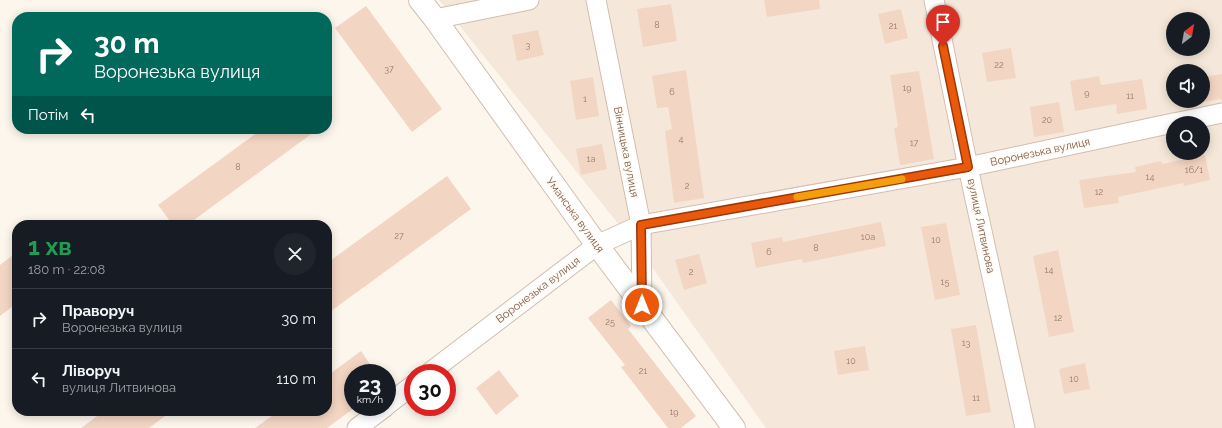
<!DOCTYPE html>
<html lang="uk">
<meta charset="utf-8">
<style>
:root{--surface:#171b24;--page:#20242c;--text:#f1f3f6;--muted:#9ea1a6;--line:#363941}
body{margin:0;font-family:Raleway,sans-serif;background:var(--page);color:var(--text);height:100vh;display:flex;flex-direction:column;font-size:15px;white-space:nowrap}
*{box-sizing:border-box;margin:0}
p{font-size:13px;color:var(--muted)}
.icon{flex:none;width:22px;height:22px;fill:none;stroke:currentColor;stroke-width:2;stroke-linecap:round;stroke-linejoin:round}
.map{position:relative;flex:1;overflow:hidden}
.drawer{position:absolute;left:12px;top:220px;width:320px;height:196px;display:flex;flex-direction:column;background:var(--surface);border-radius:16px;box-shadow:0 2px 10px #0003}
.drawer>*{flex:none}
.guide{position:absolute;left:12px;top:12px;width:320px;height:122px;border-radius:16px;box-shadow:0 2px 10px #0003;background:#00695c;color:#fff;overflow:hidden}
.needle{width:26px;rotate:31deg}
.buttons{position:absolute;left:1166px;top:12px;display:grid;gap:8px}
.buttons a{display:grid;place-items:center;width:44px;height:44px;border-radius:50%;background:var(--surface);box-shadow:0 2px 10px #0003;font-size:20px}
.speed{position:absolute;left:344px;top:364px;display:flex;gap:8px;font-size:20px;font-weight:700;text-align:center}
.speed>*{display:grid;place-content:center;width:52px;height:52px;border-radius:50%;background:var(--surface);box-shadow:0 2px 10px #0003;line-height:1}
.speed small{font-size:10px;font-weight:400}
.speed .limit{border:6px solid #d22;background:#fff;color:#111}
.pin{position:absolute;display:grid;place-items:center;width:34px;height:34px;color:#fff;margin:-41px -17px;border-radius:50% 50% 50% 0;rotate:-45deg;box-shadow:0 0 4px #0007}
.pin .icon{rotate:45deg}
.me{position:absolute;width:44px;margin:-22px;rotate:0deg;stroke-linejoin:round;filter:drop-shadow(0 0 3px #0008)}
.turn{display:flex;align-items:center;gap:14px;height:84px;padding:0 16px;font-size:18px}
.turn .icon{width:52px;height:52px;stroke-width:2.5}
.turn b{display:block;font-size:28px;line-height:34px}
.then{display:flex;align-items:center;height:38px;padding:0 16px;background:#0003;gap:8px;font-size:15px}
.round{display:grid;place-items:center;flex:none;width:42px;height:42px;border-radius:21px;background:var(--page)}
.overview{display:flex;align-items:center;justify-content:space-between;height:68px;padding:0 16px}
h1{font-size:24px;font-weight:700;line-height:30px;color:#1e9e55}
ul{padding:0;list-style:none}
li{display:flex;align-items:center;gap:12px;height:60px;padding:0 16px;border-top:1px solid var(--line)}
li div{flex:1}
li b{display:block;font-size:15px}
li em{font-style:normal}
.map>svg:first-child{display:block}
</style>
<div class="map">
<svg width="1222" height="428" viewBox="0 0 1222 428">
<rect width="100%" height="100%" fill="#fdf6ec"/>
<path fill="#f5e8da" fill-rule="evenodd" d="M 439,0 L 1222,0 L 1222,428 L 766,428 L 644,256 ZM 1173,19 L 1203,19 L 1203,49 L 1173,49 ZM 1173,71 L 1203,71 L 1203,101 L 1173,101 ZM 1173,123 L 1203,123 L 1203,153 L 1173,153 Z"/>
<g fill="#f3d5c3">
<polygon points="764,0 819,0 820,9 767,17"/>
<polygon points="671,4 677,41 643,47 637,9"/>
<polygon points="366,6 442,109 412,132 335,28"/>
<polygon points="901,9 908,38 885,44 878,14"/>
<polygon points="538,30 544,55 517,61 512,35"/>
<polygon points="1011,48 1016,78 987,82 982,53"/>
<polygon points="686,70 704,198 674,203 665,131 672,129 668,107 657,108 652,76"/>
<polygon points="919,71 934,159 900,165 894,128 898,127 890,75"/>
<polygon points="1222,74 1222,99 1203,102 1203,77"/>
<polygon points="1099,76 1101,85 1142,79 1147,109 1117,114 1116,104 1075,111 1070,81"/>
<polygon points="593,77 599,116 576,120 570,81"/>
<polygon points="1059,102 1064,132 1034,137 1030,107"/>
<polygon points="262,129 318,129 187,225 173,225 158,205"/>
<polygon points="602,144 607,169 581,175 576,149"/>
<polygon points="1205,155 1210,180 1184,186 1183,183 1118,197 1119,203 1084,208 1079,180 1136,172 1135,167 1161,161 1162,164"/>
<polygon points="447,176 471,209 327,314 327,263"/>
<polygon points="881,222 886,246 803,263 802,259 756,268 751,243 782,237 783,242"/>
<polygon points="946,223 960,295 935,300 921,227"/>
<polygon points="1058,250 1074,332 1049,337 1033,256"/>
<polygon points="17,252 17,303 0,316 0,265"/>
<polygon points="699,254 707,283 684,290 675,260"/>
<polygon points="611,300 631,326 628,329 696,416 681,428 668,428 621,367 625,365 588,318"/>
<polygon points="976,325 991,412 966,416 951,329"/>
<polygon points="865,346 869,370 838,375 834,351"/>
<polygon points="361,351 376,373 353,373 353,409 327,428 255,428 279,411 327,411 327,376"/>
<polygon points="1085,363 1090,389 1064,394 1059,369"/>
<polygon points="499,370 519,396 496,415 476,388"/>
<polygon points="104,411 172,411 149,428 81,428"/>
</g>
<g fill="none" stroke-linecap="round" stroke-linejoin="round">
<defs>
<g id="minor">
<polyline points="596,0 641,225 642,305"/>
<polyline points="934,0 968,167 1025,428"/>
<polyline points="435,19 529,0"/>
<polyline points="1174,123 1222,113"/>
<polyline points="429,373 597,245 641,225 968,167 1173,123"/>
<polyline points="387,405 413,385"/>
<polyline points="357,428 385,407"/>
</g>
<polyline id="tertiary" points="420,0 435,19 597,245 734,428"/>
</defs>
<use href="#minor" stroke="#d1beb0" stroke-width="21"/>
<use href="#tertiary" stroke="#d1beb0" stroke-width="24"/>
<use href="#minor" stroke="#fff" stroke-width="19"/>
<use href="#tertiary" stroke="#fff" stroke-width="22"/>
</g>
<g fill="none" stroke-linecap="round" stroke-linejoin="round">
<defs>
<polyline id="route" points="642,305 641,225 968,167 943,46"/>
</defs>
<use href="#route" stroke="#983908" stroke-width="10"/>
<use href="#route" stroke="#ea580c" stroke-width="7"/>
<polyline stroke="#f59e0b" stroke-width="7" points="797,197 902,179"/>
</g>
<g text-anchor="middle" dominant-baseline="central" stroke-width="3" stroke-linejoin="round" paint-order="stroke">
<g font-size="9" fill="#987a6a">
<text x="657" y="25">8</text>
<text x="893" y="26">21</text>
<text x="528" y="45">3</text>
<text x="999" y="65">22</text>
<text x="389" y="69">37</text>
<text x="907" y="88">19</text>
<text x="672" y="92">6</text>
<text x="1087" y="93">9</text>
<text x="1130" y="96">11</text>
<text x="585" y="99">1</text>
<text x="1047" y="120">20</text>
<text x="681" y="139">4</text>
<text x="914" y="143">17</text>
<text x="591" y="159">1а</text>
<text x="238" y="167">8</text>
<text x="1194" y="170">16/1</text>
<text x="1150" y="177">14</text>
<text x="687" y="186">2</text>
<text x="1099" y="192">12</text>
<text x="399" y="236">27</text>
<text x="868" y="237">10а</text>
<text x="936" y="240">10</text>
<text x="816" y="248">8</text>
<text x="769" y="252">6</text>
<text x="1049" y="270">14</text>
<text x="691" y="272">2</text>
<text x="945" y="282">15</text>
<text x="1058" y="318">12</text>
<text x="610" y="322">25</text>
<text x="966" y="343">13</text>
<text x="851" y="361">10</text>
<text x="643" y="371">21</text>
<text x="1074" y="379">10</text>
<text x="976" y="398">11</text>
<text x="674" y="412">19</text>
</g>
<g font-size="11" fill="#7a5c4d" stroke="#fffaf3">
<text transform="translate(626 152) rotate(79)">Вінницька вулиця</text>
<text transform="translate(1040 152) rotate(-12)">Воронезька вулиця</text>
<text transform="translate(575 215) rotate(54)">Уманська вулиця</text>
<text transform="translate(981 226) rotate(78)">вулиця Литвинова</text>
<text transform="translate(538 290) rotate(-37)">Воронезька вулиця</text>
</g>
</g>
</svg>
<div class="buttons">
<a><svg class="needle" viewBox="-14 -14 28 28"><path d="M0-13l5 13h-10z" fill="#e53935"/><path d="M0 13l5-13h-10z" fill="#9ea1a6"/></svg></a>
<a><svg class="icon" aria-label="sound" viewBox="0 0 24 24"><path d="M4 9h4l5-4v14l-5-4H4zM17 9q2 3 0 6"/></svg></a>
<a><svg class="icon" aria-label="search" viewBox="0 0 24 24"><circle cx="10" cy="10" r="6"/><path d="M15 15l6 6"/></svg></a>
</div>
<div class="speed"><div>23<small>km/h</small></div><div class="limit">30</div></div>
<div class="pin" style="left:943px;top:46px;background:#d93025"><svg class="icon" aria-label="arrive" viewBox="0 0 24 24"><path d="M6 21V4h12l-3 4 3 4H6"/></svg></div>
<svg class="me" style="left:642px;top:305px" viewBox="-20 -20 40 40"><circle r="17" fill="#ea580c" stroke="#fff" stroke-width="3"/><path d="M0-11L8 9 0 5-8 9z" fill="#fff"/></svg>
<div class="guide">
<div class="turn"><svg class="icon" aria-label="right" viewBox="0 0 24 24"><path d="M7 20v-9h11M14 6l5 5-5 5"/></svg><div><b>30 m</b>Воронезька вулиця</div></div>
<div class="then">Потім<svg class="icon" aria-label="left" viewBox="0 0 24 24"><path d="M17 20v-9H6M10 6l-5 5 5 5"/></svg></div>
</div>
<section class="drawer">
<div class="overview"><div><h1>1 хв</h1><p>180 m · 22:08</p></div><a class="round"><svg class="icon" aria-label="close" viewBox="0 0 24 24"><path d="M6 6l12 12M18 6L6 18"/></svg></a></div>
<ul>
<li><svg class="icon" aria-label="right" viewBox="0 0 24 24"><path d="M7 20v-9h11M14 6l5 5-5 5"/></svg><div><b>Праворуч</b><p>Воронезька вулиця</p></div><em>30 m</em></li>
<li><svg class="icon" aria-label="left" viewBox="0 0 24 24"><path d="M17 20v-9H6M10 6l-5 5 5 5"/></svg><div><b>Ліворуч</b><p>вулиця Литвинова</p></div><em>110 m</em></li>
</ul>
</section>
</div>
